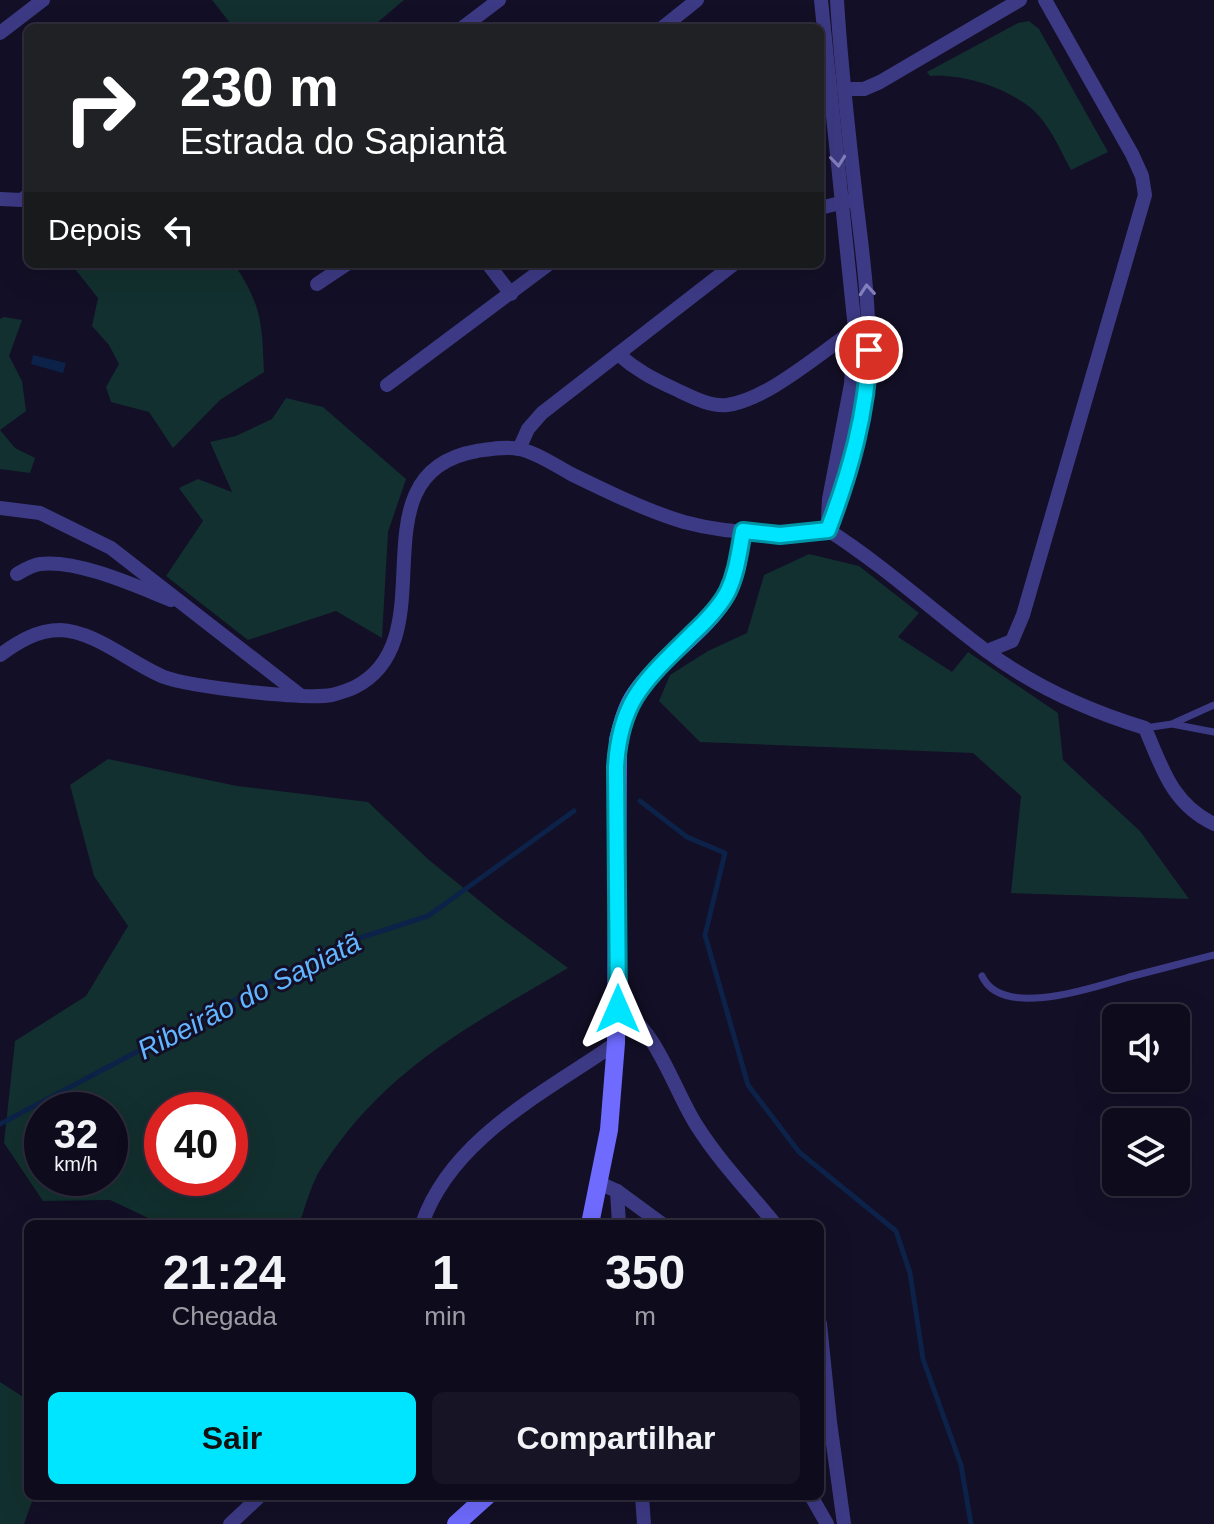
<!DOCTYPE html>
<html lang="pt">
<meta charset="utf-8">
<style>
:root{--surface:#0e0b1c;--page:#171425;--text:#f1f3f6;--muted:#9b9ba3;--line:#2e2b3b;--accent:#00e5ff}
body{margin:0;font-family:Helvetica,sans-serif;background:var(--page);color:var(--text);height:100vh;display:flex;flex-direction:column;font-size:30px;white-space:nowrap}
*{box-sizing:border-box;margin:0}
p{font-size:26px;color:var(--muted)}
.icon{flex:none;width:44px;height:44px;fill:none;stroke:currentColor;stroke-width:2;stroke-linecap:round;stroke-linejoin:round}
.map{position:relative;flex:1;overflow:hidden}
.sheet{position:absolute;left:24px;top:1220px;width:800px;height:280px;display:flex;flex-direction:column;background:var(--surface);border-radius:12px;box-shadow:0 8px 32px #0002,0 0 0 2px var(--line)}
.sheet>*{flex:none}
.hud{position:absolute;left:24px;top:24px;width:800px;height:244px;border-radius:12px;box-shadow:0 8px 32px #0002,0 0 0 2px var(--line);background:#202124;color:#fff;overflow:hidden}
.tools{position:absolute;left:1102px;top:1004px;display:grid;gap:16px}
.tools a{display:grid;place-items:center;width:88px;height:88px;border-radius:12px;background:var(--surface);box-shadow:0 8px 32px #0002,0 0 0 2px var(--line);font-size:40px}
.speed{position:absolute;left:24px;top:1092px;display:flex;gap:16px;font-size:40px;font-weight:700;text-align:center}
.speed>*{display:grid;place-content:center;width:104px;height:104px;border-radius:50%;background:var(--surface);box-shadow:0 8px 32px #0002,0 0 0 2px var(--line);line-height:1}
.speed small{font-size:20px;font-weight:400}
.speed .limit{border:12px solid #d22;background:#fff;color:#111}
.pin{position:absolute;display:grid;place-items:center;width:68px;height:68px;color:#fff;margin:-34px;border:4px solid #fff;border-radius:50%;box-shadow:0 2px 8px #0007}
.me{position:absolute;width:88px;margin:-44px;rotate:0deg;stroke-linejoin:round;filter:drop-shadow(0 0 6px #0008)}
.turn{display:flex;align-items:center;gap:28px;height:168px;padding:0 24px;font-size:36px}
.turn .icon{width:104px;height:104px;stroke-width:2.5}
.turn b{display:block;font-size:56px;line-height:68px}
.then{display:flex;align-items:center;height:76px;padding:0 24px;background:#0003;gap:16px;font-size:30px}
.eta{display:flex;justify-content:space-evenly;align-items:center;height:136px;text-align:center}
.eta b{font-size:48px;font-weight:600;line-height:56px}
.cta{display:flex;gap:16px;margin-top:auto;padding:16px 24px}
.cta a{flex:1;height:92px;border-radius:12px;background:var(--accent);color:#111;font-size:32px;font-weight:600;line-height:92px;text-align:center}
.cta a+a{background:var(--page);color:var(--text)}
.map>svg:first-child{display:block}
</style>
<div class="map">
<svg width="1214" height="1524" viewBox="0 0 1214 1524">
<rect width="100%" height="100%" fill="#130f26"/>
<g fill="#12302f" fill-rule="evenodd">
<polygon points="212,0 404,0 371,28 234,28"/>
<path d="M 1029,21 L 1039,29 L 1108,152 L 1071,170 C 1061,152 1053,132 1039,116 C 1016,90 964,73 930,76 L 927,72 L 1018,23 Z"/>
<path d="M 71,264 L 234,264 C 262,305 262,324 264,372 L 220,400 L 173,448 L 149,412 L 111,402 L 106,387 L 119,364 L 109,345 L 92,326 L 98,298 Z"/>
<polygon points="4,317 22,320 9,356 22,381 26,411 0,430 15,448 35,458 30,473 0,469 0,319"/>
<polygon points="286,398 323,407 406,479 388,532 382,638 336,611 248,640 166,576 203,521 179,488 198,479 232,492 210,442 236,436 272,419"/>
<polygon points="809,554 859,566 919,613 898,637 952,672 968,652 1058,713 1063,760 1140,831 1189,899 1011,893 1021,796 973,753 700,742 659,701 670,675 708,651 747,633 764,575"/>
<path d="M 108,759 L 237,786 L 368,802 L 429,860 L 502,919 L 568,968 C 471,1025 385,1069 322,1167 C 311,1183 306,1206 299,1224 L 161,1224 L 110,1200 L 43,1201 L 4,1143 L 15,1041 L 86,996 L 128,926 L 94,876 L 70,785 ZM 42,1110 L 110,1110 L 110,1178 L 42,1178 ZM 162,1110 L 230,1110 L 230,1178 L 162,1178 Z"/>
<polygon points="0,1382 28,1400 28,1496 34,1496 24,1524 0,1524"/>
</g>
<polygon fill="#0c2248" points="33,355 66,363 63,373 31,364"/>
<g fill="none" stroke-linecap="round" stroke-linejoin="round">
<g stroke="#0c2248" stroke-width="5">
<polyline points="640,801 687,837 725,853 705,935 748,1085 799,1152 896,1231 910,1273 923,1359 961,1465 971,1524"/>
<polyline points="0,1124 341,944 428,916 574,811"/>
</g>
<g stroke="#3d3a85" stroke-width="7">
<polyline points="1174,723 1214,705"/>
<polyline points="1145,728 1172,724 1214,732"/>
<path d="M 982,976 C 1002,1020 1095,987 1129,977 C 1157,970 1186,962 1214,955"/>
</g>
<g stroke="#3d3a85" stroke-width="14">
<polyline points="821,0 855,329 851,384 829,499 828,518"/>
<polyline points="462,28 499,0"/>
<polyline points="662,28 697,0"/>
<polyline points="0,33 43,0"/>
<polyline points="844,89 864,89 880,82 1020,0"/>
<polyline points="0,199 22,200 28,195"/>
<polyline points="820,208 852,200"/>
<polyline points="488,264 511,294"/>
<polyline points="317,284 347,264"/>
<path d="M 618,354 C 636,370 653,379 675,389 C 690,396 710,407 727,405 C 768,400 823,350 859,327"/>
<polyline points="387,385 549,264"/>
<polyline points="519,449 528,429 542,413 734,264"/>
<polyline points="0,508 40,513 111,548 300,695"/>
<path d="M 828,530 C 846,482 865,429 868,377 C 871,320 864,263 857,207 C 849,138 841,69 837,0"/>
<path d="M 828,530 C 884,566 932,610 985,650 C 1032,685 1089,711 1145,728 C 1162,768 1172,804 1214,824"/>
<path d="M 17,574 C 24,570 32,565 40,564 C 77,559 136,586 171,600"/>
<polyline points="987,651 1012,641 1023,615 1145,195 1142,176 1132,154 1045,0"/>
<path d="M 0,655 C 18,642 37,630 60,630 C 95,631 132,664 164,677 C 192,687 303,700 332,695 C 339,693 349,690 355,687 C 451,638 349,473 477,451 C 490,449 506,446 519,449 C 538,453 556,466 573,475 C 608,492 647,511 684,522 C 732,535 780,535 828,530"/>
<path d="M 618,1009 C 656,1025 675,1093 697,1126 C 719,1161 749,1192 775,1224"/>
<polyline points="599,1183 617,1191 619,1224"/>
<polyline points="617,1191 662,1224"/>
<path d="M 422,1224 C 451,1138 546,1092 616,1043"/>
<polyline points="820,1324 830,1422 844,1524"/>
<polyline points="642,1496 644,1524"/>
<polyline points="811,1496 827,1524"/>
<polyline points="230,1524 260,1496"/>
</g>
<g stroke="#6f6bff" stroke-width="18">
<path d="M 590,1224 L 609,1130 L 616,1043 L 618,740 C 622,724 626,707 636,693 C 662,656 707,632 728,592 C 737,573 740,552 743,531"/>
<polyline points="456,1524 487,1496"/>
</g>
</g>
<defs><path id="oneway-chevron" d="M-2-3.5L2.5 0L-2 3.5" fill="none" stroke-width="1.6" stroke-linecap="round" stroke-linejoin="round" transform="scale(2)"/></defs>
<g stroke="#837fbc">
<use href="#oneway-chevron" transform="translate(838 161) rotate(84)"/>
<use href="#oneway-chevron" transform="translate(867 290) rotate(-95)"/>
</g>
<g fill="none" stroke-linecap="round" stroke-linejoin="round">
<defs>
<path id="route" d="M 618,1009 L 616,767 C 620,698 647,679 693,633 C 706,621 720,607 728,591 C 737,572 739,552 743,531 L 780,535 L 828,530 C 850,472 867,413 869,350"/>
</defs>
<use href="#route" stroke="#0095a6" stroke-width="20"/>
<use href="#route" stroke="#00e5ff" stroke-width="14"/>
</g>
<g text-anchor="middle" dominant-baseline="central" stroke-width="6" stroke-linejoin="round" paint-order="stroke">
<g font-size="28" font-style="italic" fill="#62b6ff" stroke="#130f26">
<text transform="translate(249 996) rotate(-27)">Ribeirão do Sapiatã</text>
</g>
</g>
</svg>
<div class="tools">
<a><svg class="icon" aria-label="sound" viewBox="0 0 24 24"><path d="M4 9h4l5-4v14l-5-4H4zM17 9q2 3 0 6"/></svg></a>
<a><svg class="icon" aria-label="layers" viewBox="0 0 24 24"><path d="M12 4l9 5-9 5-9-5zM3 14l9 5 9-5"/></svg></a>
</div>
<div class="speed"><div>32<small>km/h</small></div><div class="limit">40</div></div>
<div class="pin" style="left:869px;top:350px;background:#d93025"><svg class="icon" aria-label="arrive" viewBox="0 0 24 24"><path d="M6 21V4h12l-3 4 3 4H6"/></svg></div>
<svg class="me" style="left:618px;top:1009px" viewBox="-20 -20 40 40"><path d="M0-17L14 15 0 8-14 15z" fill="#00e5ff" stroke="#fff" stroke-width="4"/></svg>
<div class="hud">
<div class="turn"><svg class="icon" aria-label="right" viewBox="0 0 24 24"><path d="M7 20v-9h11M14 6l5 5-5 5"/></svg><div><b>230 m</b>Estrada do Sapiantã</div></div>
<div class="then">Depois<svg class="icon" aria-label="left" viewBox="0 0 24 24"><path d="M17 20v-9H6M10 6l-5 5 5 5"/></svg></div>
</div>
<section class="sheet">
<div class="eta">
<div><b>21:24</b><p>Chegada</p></div>
<div><b>1</b><p>min</p></div>
<div><b>350</b><p>m</p></div>
</div>
<div class="cta"><a>Sair</a><a>Compartilhar</a></div>
</section>
</div>
